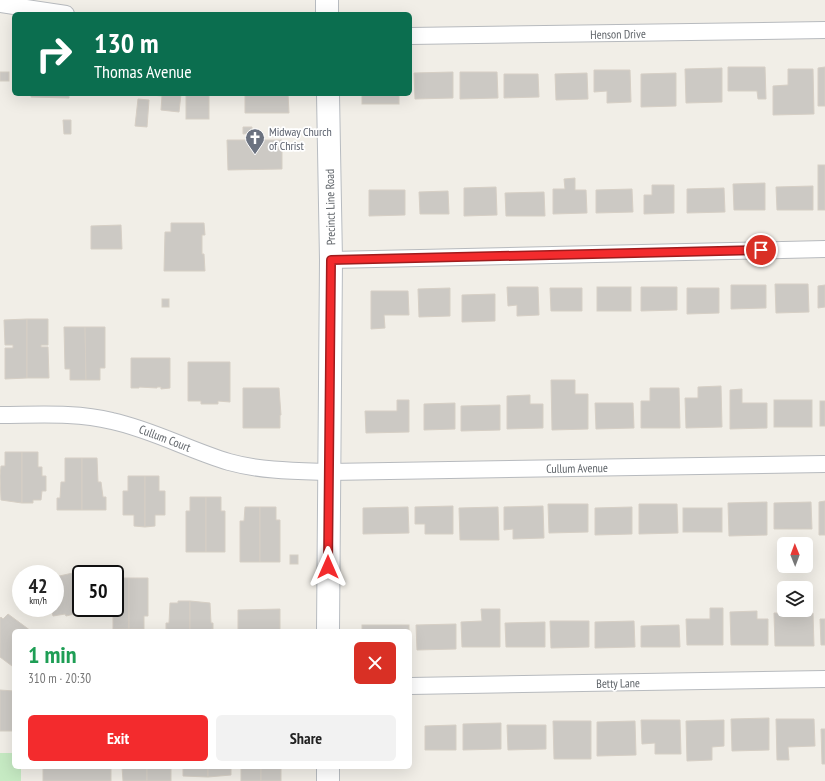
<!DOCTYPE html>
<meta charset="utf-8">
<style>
:root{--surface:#fff;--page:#f2f2f2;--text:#222;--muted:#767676;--accent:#f32b2d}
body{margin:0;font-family:"PT Sans Narrow",sans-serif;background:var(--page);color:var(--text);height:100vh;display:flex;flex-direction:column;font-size:15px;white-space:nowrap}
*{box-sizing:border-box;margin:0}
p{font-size:13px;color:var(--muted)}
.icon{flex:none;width:22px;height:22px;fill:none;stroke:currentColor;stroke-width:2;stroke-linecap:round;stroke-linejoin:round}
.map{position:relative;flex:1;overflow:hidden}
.side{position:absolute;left:12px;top:629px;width:400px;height:140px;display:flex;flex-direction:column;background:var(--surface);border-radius:6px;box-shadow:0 4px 16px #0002}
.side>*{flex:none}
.top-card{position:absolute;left:12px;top:12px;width:400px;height:84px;border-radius:6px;box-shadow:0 4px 16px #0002;background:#0b6e4f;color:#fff;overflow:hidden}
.needle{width:26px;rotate:359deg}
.tools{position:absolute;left:777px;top:537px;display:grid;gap:8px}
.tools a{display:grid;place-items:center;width:36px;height:36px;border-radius:6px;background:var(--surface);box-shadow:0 4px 16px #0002;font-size:20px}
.speed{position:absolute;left:12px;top:565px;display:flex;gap:8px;font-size:20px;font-weight:700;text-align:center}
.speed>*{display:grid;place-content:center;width:52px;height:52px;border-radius:50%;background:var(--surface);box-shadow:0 4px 16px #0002;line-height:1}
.speed small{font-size:10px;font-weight:400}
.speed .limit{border:2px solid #111;border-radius:6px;background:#fff;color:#111}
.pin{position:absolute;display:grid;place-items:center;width:34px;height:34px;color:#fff;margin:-17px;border:2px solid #fff;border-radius:50%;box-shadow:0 1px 4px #0007}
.me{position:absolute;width:44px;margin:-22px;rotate:0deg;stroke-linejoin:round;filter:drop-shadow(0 0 3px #0008)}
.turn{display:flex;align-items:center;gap:14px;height:84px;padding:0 16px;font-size:18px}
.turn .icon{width:52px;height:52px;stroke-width:2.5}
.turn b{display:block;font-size:28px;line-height:34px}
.round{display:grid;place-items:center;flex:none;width:42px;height:42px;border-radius:6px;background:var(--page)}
.head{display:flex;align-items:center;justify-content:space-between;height:68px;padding:0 16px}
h1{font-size:24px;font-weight:700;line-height:30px;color:#1e9e55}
.button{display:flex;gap:8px;margin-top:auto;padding:8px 16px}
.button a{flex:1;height:46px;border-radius:6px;background:var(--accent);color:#fff;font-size:16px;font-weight:700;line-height:46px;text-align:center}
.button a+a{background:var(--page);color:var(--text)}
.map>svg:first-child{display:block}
</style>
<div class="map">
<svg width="825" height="781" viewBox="0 0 825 781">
<rect width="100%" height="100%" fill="#f1eee7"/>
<polygon fill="#c6eac3" points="0,753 14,753 14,767 21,767 21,781 0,781"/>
<g fill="#ccc9c4" stroke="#d6cfc5">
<polygon points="728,67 765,67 766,99 758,99 757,91 728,91"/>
<polygon points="825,67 825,106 818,106 818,68"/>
<polygon points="722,68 722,102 686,103 685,69"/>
<polygon points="788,69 813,69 814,114 773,115 773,86 788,85"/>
<polygon points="594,70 630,70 631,102 607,103 607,91 594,92"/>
<rect x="0" y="72" width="9" height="9"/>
<polygon points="453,72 453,98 415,99 414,73"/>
<polygon points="460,72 497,72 498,98 460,99"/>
<polygon points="587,73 588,99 556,100 555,74"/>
<polygon points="676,73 676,106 641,107 641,74"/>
<polygon points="504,74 538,74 539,97 504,98"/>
<polygon points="31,94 69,94 69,98 31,97"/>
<polygon points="142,94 181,94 179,112 161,110 162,96"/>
<rect x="186" y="94" width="23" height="25"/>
<polygon points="245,94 288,94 289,113 245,113"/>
<rect x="362" y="94" width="37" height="10"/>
<polygon points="138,99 149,100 147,127 135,126"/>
<polygon points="63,120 71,120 71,134 64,134"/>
<polygon points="243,127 252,127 252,133 243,134"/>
<polygon points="227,140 282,140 282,169 228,170"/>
<rect x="818" y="165" width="7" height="45"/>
<polygon points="575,178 575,190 586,190 587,213 553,214 553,189 565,189 564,179"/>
<polygon points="765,183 765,210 734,210 733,184"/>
<polygon points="652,185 674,185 674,213 644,214 644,195 652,195"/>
<polygon points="813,186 813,210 777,210 776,187"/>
<polygon points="496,187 497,215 464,216 464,188"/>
<polygon points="724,188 725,212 687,213 687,189"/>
<polygon points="632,189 633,212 596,213 596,190"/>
<polygon points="369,190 405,190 405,215 369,216"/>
<polygon points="448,191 449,214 420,214 419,192"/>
<polygon points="544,192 545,216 506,216 505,193"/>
<polygon points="171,223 204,223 205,235 202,235 202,254 204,254 205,271 164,271 165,232 171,232"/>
<polygon points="121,225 122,249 91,249 91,226"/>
<polygon points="775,284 808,284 809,312 776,313"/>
<polygon points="731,285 766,285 766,308 731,309"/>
<polygon points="825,285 825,307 818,308 818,286"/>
<polygon points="507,287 538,287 539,315 517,316 517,305 508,306"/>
<rect x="597" y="287" width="34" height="24"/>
<polygon points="641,287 677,287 677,310 641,311"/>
<polygon points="450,288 450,316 419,317 418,289"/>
<polygon points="550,288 582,288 582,311 551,311"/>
<polygon points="687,288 719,288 719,313 687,314"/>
<polygon points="371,291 408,291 409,315 384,315 385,328 371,329"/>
<polygon points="495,294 495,321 462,322 462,295"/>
<rect x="162" y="299" width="7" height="8"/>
<polygon points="27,319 27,378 5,379 5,348 13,348 13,345 5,345 4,320"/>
<polygon points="27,319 48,319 48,345 41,345 41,347 48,347 49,378 27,378"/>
<polygon points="64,327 85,327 86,380 70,380 70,369 65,369"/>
<polygon points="85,327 105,327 105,368 100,368 100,380 86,380"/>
<polygon points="131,358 170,358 170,388 161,389 161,387 157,387 157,388 139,387 139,388 131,388"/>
<polygon points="188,362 230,362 230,402 218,401 218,404 201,404 201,401 188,401"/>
<polygon points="551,380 575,380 575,394 588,394 588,429 552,430"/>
<polygon points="721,386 722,427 686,428 685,398 698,398 698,387"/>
<polygon points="243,388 279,388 281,415 280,415 280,428 243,428"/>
<polygon points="650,388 679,388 680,428 641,428 641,401 650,401"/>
<polygon points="742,389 742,403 767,403 767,428 730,429 730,390"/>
<polygon points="530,395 530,404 543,404 543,428 507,429 507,396"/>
<polygon points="397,400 409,400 409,432 366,433 365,411 397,411"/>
<rect x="774" y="400" width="38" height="27"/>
<rect x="820" y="401" width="5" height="25"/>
<polygon points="455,403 455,429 424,430 424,404"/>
<polygon points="595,403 633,403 634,428 596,429"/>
<polygon points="500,405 500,430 461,431 461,406"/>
<polygon points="5,452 22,452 22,503 1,500 0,476 1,466 5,466"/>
<polygon points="22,452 38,452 38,467 42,467 42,476 46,476 46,491 42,491 41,500 33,500 33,503 22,503"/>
<polygon points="65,458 82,458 82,510 57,510 57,498 60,498 61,482 65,482"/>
<polygon points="82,458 97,458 98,482 101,482 103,497 106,497 106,510 82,510"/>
<polygon points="128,476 145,476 145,527 134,526 134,515 123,515 123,491 128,491"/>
<polygon points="145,476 159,476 159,491 165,491 165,515 155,515 155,526 145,527"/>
<polygon points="190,497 206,497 206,552 186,552 186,511 190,511"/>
<polygon points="206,497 221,497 221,511 225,511 225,552 206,552"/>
<polygon points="825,501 825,535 819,535 819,502"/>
<polygon points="767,502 767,535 729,536 728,503"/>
<polygon points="811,502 812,529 774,529 774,503"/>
<polygon points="548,504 588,504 588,532 549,533"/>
<polygon points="639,504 677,504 678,533 639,534"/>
<polygon points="453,506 453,534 425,534 425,524 415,524 415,507"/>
<polygon points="543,506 544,538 513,539 513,529 504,530 504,507"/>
<polygon points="245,507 260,507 260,562 240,562 240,521 244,521"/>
<polygon points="260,507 276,507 276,520 280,520 280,562 260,562"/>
<polygon points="408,507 409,533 363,534 363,508"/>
<polygon points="498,507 499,540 460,540 459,508"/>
<polygon points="632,507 632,534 595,535 595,508"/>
<rect x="683" y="508" width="39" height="24"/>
<rect x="290" y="555" width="8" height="9"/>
<polygon points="86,570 87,574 81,574 81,608 94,609 66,616 65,614 53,616 51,608 55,608 55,577"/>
<polygon points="115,578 129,578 129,629 113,629 113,616 109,616 109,608 115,608"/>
<polygon points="129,578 148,578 148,616 144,616 144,629 129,629"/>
<polygon points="178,601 190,601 190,631 168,631 168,629 166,629 166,623 169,623 170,603 178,603"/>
<polygon points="190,601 210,603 211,623 213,623 213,629 211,629 211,631 190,631"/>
<polygon points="710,608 723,608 723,645 687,645 686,619 710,619"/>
<polygon points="280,609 280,631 238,631 238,610"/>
<polygon points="481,609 500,609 500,647 462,647 461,622 482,621"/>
<polygon points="757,611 757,619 768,619 768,645 731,645 730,612"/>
<polygon points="774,613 813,613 814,646 775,646"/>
<polygon points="8,614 31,631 14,631 14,663 12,666 0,657 0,618 1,617 3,619"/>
<polygon points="820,619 825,619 825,645 821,645"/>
<polygon points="550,621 589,621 589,647 551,648"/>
<polygon points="634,621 635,647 595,648 595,622"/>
<polygon points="545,622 545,647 506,647 505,623"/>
<polygon points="456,624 456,649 417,650 416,625"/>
<rect x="362" y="625" width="47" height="6"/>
<polygon points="679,625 680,647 641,647 641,626"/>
<polygon points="0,690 14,691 14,731 0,731"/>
<polygon points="769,718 769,750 732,751 731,719"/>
<polygon points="776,719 814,719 815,746 788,747 789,760 777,760"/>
<polygon points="641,720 680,720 681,754 655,754 655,743 642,744"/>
<polygon points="724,720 724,746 712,747 712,760 687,761 686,721"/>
<polygon points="553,721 591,721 591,759 554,759"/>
<polygon points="635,721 636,755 597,756 597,722"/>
<polygon points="501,723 501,749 463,750 463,724"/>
<polygon points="456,725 456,750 425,750 425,726"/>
<polygon points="507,725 546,725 546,749 508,750"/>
<polygon points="821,729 825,729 825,764 822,764"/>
<rect x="43" y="767" width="68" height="14"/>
<polygon points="122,767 147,767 147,781 123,781"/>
<rect x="147" y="767" width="24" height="14"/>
<polygon points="183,767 208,767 208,777 183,776"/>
<polygon points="208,767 231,767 231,775 208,777"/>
<rect x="241" y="767" width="20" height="14"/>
<rect x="261" y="767" width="20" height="14"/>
</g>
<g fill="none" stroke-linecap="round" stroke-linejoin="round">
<defs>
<g id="street">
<polyline points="0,4 66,14"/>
<polyline points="410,36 825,30"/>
<polyline points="331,260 825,249"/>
<path d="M 0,415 C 37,415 76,412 112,421 C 153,430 189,450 229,462 C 261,471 296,471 329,472 L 825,464"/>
<polyline points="410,686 825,679"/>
</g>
<g id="secondary">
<polyline points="327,0 327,14"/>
<polyline points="328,631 331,260 328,94"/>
<polyline points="328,781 328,767"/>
</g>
</defs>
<use href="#street" stroke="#b7babe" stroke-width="18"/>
<use href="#secondary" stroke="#b8bcc1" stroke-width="24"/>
<use href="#street" stroke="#fff" stroke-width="16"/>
<use href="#secondary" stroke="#fff" stroke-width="22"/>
</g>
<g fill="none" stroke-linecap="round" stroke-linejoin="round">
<defs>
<polyline id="route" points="328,567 331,260 761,250"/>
</defs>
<use href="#route" stroke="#9e1c1d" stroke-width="10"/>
<use href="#route" stroke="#f32b2d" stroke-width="7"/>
</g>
<defs>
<symbol id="church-pin" viewBox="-11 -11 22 30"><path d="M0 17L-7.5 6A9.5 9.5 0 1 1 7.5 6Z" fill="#6b7280" stroke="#fff"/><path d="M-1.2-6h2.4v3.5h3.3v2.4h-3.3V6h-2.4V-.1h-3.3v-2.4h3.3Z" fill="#fff"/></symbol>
</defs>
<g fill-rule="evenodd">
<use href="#church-pin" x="244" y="127" width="22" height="30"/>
</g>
<g text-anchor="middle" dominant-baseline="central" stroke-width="3.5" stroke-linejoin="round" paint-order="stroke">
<g font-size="12" fill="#5e6368" stroke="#fff">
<text transform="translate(618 34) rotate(-1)">Henson Drive</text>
<text transform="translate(330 207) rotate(-91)">Precinct Line Road</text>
<text transform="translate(165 438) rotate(21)">Cullum Court</text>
<text transform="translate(577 468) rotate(-1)">Cullum Avenue</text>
<text transform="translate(618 683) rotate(-1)">Betty Lane</text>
</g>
<g font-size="12" fill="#5b616d" stroke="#fff" text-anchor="start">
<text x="269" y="131">Midway Church<tspan x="269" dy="14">of Christ</tspan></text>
</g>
</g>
</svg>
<div class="tools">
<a><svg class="needle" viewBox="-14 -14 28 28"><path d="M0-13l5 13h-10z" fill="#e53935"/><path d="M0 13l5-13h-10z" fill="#767676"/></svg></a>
<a><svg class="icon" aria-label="layers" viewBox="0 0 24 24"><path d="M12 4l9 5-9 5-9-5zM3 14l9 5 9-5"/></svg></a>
</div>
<div class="speed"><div>42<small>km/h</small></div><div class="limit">50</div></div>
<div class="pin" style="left:761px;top:250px;background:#d93025"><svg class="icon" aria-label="arrive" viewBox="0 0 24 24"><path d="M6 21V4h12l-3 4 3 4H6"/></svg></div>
<svg class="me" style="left:328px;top:567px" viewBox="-20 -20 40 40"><path d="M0-17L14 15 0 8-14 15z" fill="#f32b2d" stroke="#fff" stroke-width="4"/></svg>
<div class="top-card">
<div class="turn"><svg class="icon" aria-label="right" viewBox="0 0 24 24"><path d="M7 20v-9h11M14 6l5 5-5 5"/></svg><div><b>130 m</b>Thomas Avenue</div></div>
</div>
<section class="side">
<div class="head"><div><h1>1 min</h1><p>310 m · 20:30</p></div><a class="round" style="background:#d93025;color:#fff"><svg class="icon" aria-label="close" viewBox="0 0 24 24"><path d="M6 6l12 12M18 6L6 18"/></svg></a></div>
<div class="button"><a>Exit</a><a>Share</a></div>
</section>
</div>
